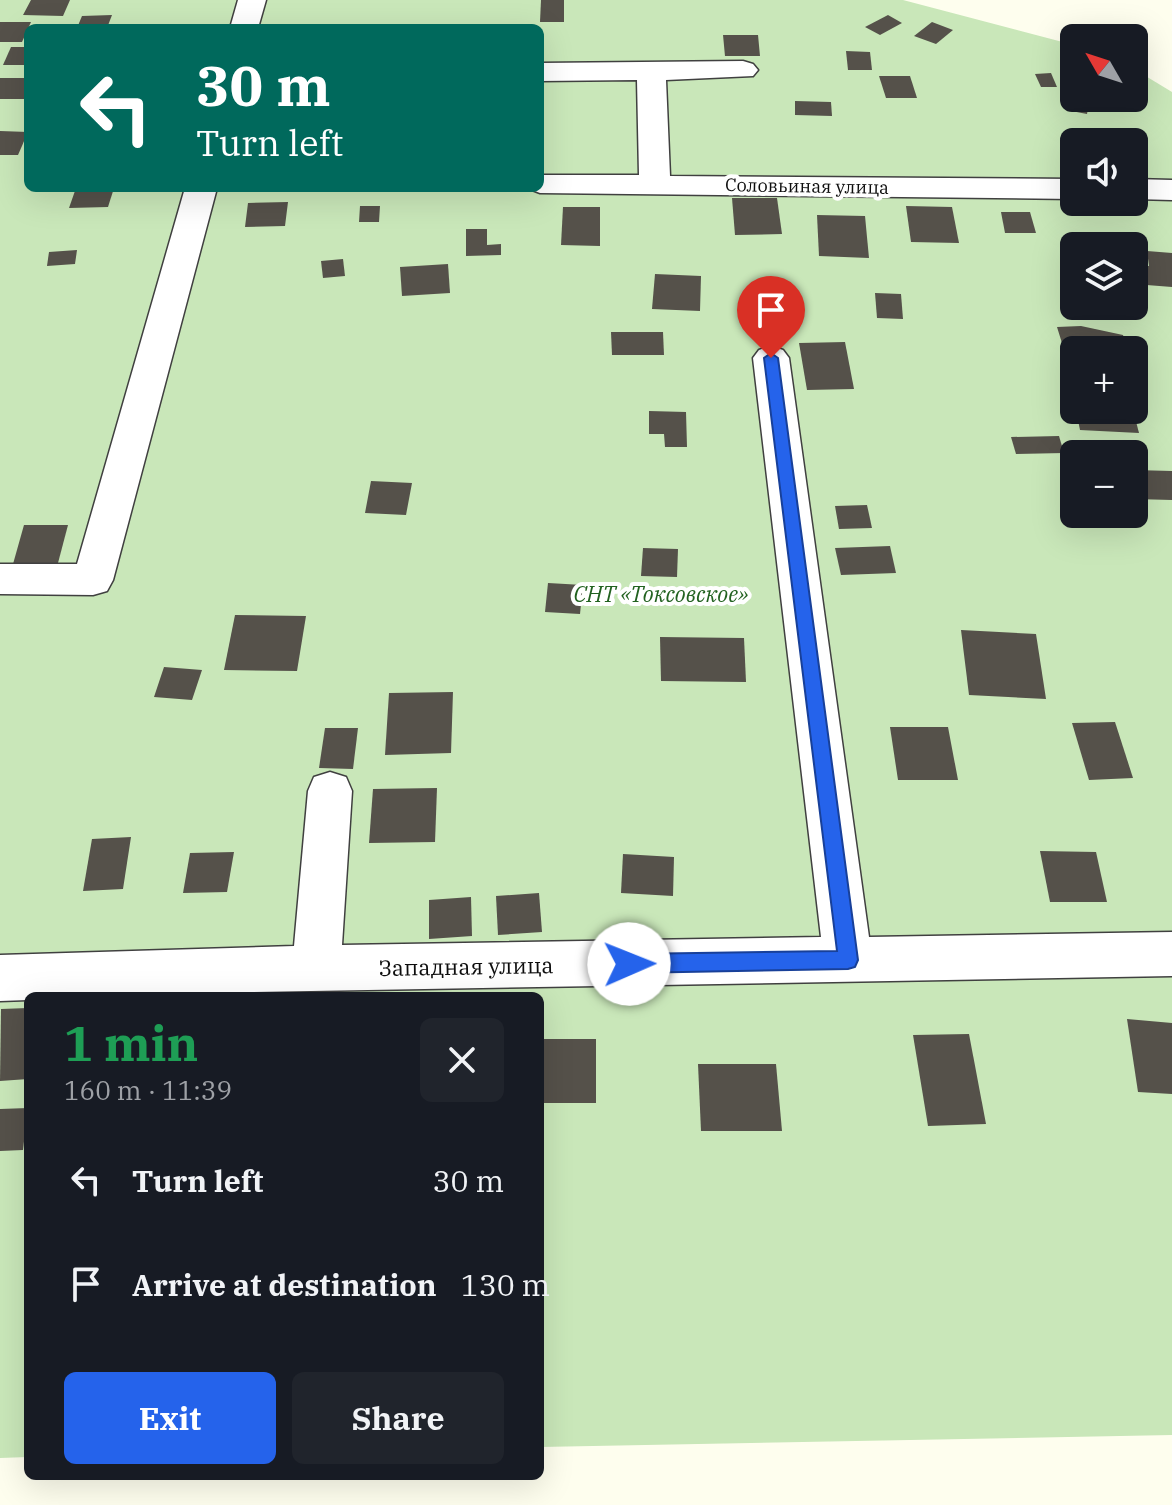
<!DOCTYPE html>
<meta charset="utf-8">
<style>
:root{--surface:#171b24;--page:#20242c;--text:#f1f3f6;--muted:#9ea1a6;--accent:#2563eb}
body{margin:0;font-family:"IBM Plex Serif",serif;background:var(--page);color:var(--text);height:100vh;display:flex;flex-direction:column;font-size:30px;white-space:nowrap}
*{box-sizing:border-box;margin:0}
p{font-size:26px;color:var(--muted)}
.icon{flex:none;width:44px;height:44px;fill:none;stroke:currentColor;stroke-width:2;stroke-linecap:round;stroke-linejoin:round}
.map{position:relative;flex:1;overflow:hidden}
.panel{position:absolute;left:24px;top:992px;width:520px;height:488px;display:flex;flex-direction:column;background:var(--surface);border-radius:12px;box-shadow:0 8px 32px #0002}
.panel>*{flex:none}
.guide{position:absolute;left:24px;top:24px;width:520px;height:168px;border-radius:12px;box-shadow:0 8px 32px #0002;background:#00695c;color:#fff;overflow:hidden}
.needle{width:52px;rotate:309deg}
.tools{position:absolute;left:1060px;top:24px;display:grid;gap:16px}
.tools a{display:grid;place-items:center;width:88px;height:88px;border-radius:12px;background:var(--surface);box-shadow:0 8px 32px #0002;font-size:40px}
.pin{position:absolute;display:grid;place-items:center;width:68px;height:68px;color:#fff;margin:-82px -34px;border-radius:50% 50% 50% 0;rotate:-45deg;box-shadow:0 0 8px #0007}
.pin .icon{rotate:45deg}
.me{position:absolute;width:88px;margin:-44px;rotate:89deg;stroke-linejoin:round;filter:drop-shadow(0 0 6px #0008)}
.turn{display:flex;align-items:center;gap:28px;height:168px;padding:0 40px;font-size:36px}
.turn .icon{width:104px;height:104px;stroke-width:2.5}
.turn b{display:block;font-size:56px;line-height:68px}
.round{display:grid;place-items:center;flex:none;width:84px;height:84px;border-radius:12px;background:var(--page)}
.summary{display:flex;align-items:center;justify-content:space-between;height:136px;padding:0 40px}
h1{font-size:48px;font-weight:800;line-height:60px;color:#1e9e55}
.primary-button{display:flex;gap:16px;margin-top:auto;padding:16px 40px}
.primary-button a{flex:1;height:92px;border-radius:12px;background:var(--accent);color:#fff;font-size:32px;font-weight:800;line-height:92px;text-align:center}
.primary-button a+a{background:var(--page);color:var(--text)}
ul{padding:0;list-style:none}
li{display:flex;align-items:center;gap:24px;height:104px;padding:0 40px}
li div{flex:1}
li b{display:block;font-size:30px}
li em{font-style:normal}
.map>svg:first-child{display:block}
</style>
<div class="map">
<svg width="1172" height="1505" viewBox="0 0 1172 1505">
<rect width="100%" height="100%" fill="#fefeee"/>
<path fill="#c9e7b9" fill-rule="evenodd" d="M 0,0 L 903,0 L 1074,45 L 1074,98 L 1134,98 L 1134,69 L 1172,92 L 1172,1435 L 540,1447 L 540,996 L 28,996 L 28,1457 L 0,1458 ZM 28,28 L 540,28 L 540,188 L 28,188 ZM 1074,142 L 1134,142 L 1134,202 L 1074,202 ZM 1074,246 L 1134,246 L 1134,306 L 1074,306 ZM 1074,350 L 1134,350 L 1134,410 L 1074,410 ZM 1074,454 L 1134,454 L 1134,514 L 1074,514 Z"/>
<g fill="#55514a">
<polygon points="31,0 70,0 63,16 23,15"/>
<polygon points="541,0 564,0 564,22 540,22"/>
<polygon points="112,15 107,28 77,28 82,16"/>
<polygon points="888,15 902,23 880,35 865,27"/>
<polygon points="0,22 31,22 22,42 0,42"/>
<polygon points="932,22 953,30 936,44 914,36"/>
<polygon points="723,35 758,35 760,56 725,56"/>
<polygon points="11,47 28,47 28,65 3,65"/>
<polygon points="846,51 870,52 872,70 848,70"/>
<polygon points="1051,73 1057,87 1041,87 1035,74"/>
<polygon points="879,76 910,76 917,98 886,98"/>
<rect x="0" y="78" width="28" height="21"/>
<polygon points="1070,96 1090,99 1087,114 1066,110"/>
<polygon points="795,101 831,102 832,116 795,115"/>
<polygon points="0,131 28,132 18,155 0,155"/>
<polygon points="76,188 114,188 108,207 69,208"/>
<polygon points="732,198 777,198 782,234 735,235"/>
<polygon points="288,202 285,226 245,227 248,203"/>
<polygon points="360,206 380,206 379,222 359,222"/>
<polygon points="906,206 952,207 959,243 911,242"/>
<polygon points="563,207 600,207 600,246 561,245"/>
<polygon points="1001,212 1030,212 1036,233 1005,233"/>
<polygon points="817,215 865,216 869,258 819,256"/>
<polygon points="466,229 487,229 487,245 501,244 501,255 466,256"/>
<polygon points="77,250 75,264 47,266 49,252"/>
<polygon points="1147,251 1172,253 1172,287 1134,284 1134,264 1149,266"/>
<polygon points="343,259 345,276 323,278 321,261"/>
<polygon points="448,264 450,293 402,296 400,267"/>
<polygon points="655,274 701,276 700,311 652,309"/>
<polygon points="875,293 901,294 903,319 877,318"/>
<polygon points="1081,326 1123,335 1128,350 1074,350 1074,356 1066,356 1057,327"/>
<polygon points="611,332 663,332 664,355 612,355"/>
<polygon points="845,342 854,389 807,390 799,343"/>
<polygon points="1076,410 1133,410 1139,433 1080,430"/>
<polygon points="649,411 686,412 687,447 665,447 664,434 649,434"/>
<polygon points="1059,436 1064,453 1016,454 1011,437"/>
<polygon points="1134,470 1172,471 1172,500 1134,499"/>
<polygon points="371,481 412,483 406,515 365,513"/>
<polygon points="867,505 872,528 839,529 835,506"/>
<polygon points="24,525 68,525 58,563 13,564"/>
<polygon points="890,546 896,573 841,575 835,548"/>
<polygon points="643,548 678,549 677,577 641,576"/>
<polygon points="548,583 583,585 580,614 545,612"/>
<polygon points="235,615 306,616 297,671 224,670"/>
<polygon points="961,630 1036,634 1046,699 969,695"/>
<polygon points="660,637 744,638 746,682 661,681"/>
<polygon points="164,667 202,670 192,700 154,697"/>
<polygon points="453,692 451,753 385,755 389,693"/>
<polygon points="1115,722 1133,778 1089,780 1072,723"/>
<polygon points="890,727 948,727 958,780 898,780"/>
<polygon points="325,728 358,728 353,769 319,768"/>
<polygon points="437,788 435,842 369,843 373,789"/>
<polygon points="131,837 123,889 83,891 92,839"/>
<polygon points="1040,851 1096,852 1107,902 1050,902"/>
<polygon points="234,852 227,892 183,893 190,853"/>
<polygon points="623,854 674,857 673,896 621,893"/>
<polygon points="539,893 542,932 498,935 496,896"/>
<polygon points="471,897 472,936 429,939 429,900"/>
<polygon points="28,1008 28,1079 0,1081 1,1009"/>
<polygon points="1127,1019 1172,1023 1172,1094 1138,1092"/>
<polygon points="969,1034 986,1124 928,1126 913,1035"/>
<rect x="540" y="1039" width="56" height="64"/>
<polygon points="698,1064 776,1064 782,1131 701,1131"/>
<polygon points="28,1108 23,1150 0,1151 0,1109"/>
</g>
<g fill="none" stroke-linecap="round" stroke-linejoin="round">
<defs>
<g id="minor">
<polygon points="238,0 266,0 258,28 230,28"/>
<polygon points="743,61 753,64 758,70 753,76 666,80 670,176 1074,179 1074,199 540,193 527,188 540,188 540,175 639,175 637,80 540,81 540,63"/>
<polygon points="1134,179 1172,180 1172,200 1134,199"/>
<polygon points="185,188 217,188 113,580 107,591 93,595 0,594 0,564 77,564"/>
<polygon points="771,346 783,350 789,358 869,937 1172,932 1172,976 28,996 28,1000 0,1001 0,955 294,946 308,791 314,777 330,772 346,777 352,791 342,945 821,937 753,358 759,350"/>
</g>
</defs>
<use href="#minor" stroke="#404040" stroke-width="3"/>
<use href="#minor" fill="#fff" fill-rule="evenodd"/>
</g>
<polygon fill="#2563eb" stroke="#184099" stroke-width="2" points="771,353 778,358 858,960 855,967 848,969 629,973 622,970 619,964 622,957 629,954 837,951 764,358"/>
<g text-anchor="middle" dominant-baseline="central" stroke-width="8" stroke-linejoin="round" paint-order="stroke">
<g font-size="18" fill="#0d0d0d" stroke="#fff">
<text transform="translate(807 186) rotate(1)">Соловьиная улица</text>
</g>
<g font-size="22" font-style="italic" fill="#226220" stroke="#fff">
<text x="661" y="593">СНТ «Токсовское»</text>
</g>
<g font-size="22" fill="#0d0d0d" stroke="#fff">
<text transform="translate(466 966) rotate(-1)">Западная улица</text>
</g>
</g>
</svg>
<div class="tools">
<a><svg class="needle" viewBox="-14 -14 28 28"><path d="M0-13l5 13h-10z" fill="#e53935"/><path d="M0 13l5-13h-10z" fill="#9ea1a6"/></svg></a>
<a><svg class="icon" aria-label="sound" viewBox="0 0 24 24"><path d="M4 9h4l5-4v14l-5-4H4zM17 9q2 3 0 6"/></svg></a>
<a><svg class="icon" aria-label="layers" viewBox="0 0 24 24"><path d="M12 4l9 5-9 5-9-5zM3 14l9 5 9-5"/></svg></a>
<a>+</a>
<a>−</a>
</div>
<div class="pin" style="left:771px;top:358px;background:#d93025"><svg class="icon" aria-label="arrive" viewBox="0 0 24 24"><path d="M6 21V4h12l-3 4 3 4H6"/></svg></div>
<svg class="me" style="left:629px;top:964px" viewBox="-20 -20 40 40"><circle r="19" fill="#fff"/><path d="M0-13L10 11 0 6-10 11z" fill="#2563eb"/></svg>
<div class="guide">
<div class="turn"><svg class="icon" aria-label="left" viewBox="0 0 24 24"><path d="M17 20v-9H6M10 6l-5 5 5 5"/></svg><div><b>30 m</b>Turn left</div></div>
</div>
<section class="panel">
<div class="summary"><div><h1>1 min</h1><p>160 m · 11:39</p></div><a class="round"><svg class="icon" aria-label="close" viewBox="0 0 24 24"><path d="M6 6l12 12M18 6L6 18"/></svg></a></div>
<ul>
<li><svg class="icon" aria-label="left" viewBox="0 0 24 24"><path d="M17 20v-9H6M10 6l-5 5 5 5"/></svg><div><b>Turn left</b></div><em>30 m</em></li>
<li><svg class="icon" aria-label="arrive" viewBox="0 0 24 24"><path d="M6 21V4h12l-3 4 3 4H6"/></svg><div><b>Arrive at destination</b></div><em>130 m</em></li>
</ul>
<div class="primary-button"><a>Exit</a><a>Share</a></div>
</section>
</div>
